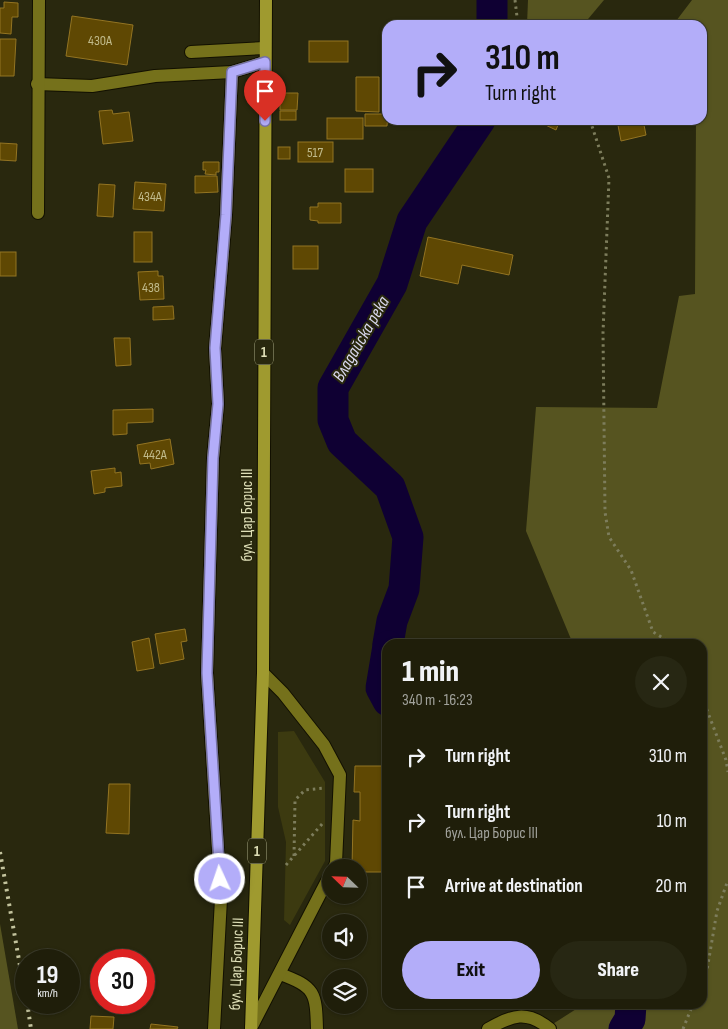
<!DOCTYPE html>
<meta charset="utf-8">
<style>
:root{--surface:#1f1e0a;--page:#272713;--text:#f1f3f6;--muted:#a1a29c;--line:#3c3c2b;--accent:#b3adf9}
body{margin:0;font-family:"Sofia Sans Condensed",sans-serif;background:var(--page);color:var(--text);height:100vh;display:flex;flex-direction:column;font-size:19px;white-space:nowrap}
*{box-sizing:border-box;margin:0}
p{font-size:16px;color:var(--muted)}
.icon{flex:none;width:28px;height:28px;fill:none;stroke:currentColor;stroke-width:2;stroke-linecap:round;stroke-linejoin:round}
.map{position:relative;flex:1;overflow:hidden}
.sheet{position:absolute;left:382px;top:639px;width:325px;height:370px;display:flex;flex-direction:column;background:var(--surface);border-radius:15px;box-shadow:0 1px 4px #0004,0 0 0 1px var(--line)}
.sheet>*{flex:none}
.banner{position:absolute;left:382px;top:20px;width:325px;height:105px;border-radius:15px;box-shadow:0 1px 4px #0004,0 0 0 1px var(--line);background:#b3adf9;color:#111;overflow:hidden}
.needle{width:32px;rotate:293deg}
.buttons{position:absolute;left:322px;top:859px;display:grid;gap:10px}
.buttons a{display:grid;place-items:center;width:45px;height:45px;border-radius:50%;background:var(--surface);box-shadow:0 1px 4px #0004,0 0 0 1px var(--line);font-size:25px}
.speed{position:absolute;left:15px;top:949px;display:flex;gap:10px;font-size:25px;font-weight:700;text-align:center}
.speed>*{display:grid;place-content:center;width:65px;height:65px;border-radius:50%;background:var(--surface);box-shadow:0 1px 4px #0004,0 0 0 1px var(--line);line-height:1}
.speed small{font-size:12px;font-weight:400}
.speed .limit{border:8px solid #d22;background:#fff;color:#111}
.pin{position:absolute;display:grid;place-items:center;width:42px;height:42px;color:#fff;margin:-51px -21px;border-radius:50% 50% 50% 0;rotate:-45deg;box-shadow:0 0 5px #0007}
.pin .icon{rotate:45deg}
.me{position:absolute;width:55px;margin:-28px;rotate:357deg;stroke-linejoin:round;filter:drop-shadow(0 0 4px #0008)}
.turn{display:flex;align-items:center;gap:18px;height:105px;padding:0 20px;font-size:22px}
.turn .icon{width:65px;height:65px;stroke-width:2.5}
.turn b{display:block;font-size:35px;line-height:42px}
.round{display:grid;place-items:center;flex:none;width:52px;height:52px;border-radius:26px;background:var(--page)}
.overview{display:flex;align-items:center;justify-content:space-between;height:85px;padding:0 20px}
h1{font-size:30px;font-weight:800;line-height:38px}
.primary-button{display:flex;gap:10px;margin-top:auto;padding:10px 20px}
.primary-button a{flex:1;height:58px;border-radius:30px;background:var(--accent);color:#111;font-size:20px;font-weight:800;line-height:58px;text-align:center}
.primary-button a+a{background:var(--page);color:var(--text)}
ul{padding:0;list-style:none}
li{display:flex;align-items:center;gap:15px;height:65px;padding:0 20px}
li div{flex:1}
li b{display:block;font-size:19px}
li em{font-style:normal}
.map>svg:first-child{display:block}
</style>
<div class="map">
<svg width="728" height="1029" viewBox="0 0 728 1029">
<rect width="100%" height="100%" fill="#29280e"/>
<polygon fill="#3c3a10" points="294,731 325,782 325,861 290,925 284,920 286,842 278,807 278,732"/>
<g fill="#565420">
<polygon points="528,0 604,0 583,25 527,25"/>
<polygon points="692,0 728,0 728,1029 545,1029 584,1004 702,1004 702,644 573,644 526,531 536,407 657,408 679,296 695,294 696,120 702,120 702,25 673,25"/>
<polygon points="0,924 18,1029 0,1029"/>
</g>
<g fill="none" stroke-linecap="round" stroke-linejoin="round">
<g stroke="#0f0033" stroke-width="31">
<polyline points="492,25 492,0"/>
<polyline points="388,644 392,621 404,589 408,537 390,487 342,442 333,420 333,388 392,284 412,221 480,120"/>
<polyline points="388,646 381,688 388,701"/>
<polyline points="624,1029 630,1019 631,1004"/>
</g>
</g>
<g fill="#5f4803" stroke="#937422">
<polygon points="4,2 18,3 18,17 12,17 11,34 0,33 0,8 4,8"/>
<polygon points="72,16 133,25 127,65 66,56"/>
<polygon points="0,39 16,39 14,76 0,76"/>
<rect x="309" y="41" width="39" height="21"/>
<polygon points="356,77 379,77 379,112 356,111"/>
<polygon points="280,93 298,93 297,110 280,110"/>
<polygon points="112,110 113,114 129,112 133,141 103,144 99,111"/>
<rect x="280" y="111" width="16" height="9"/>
<polygon points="365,114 388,114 387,126 365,126"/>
<rect x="327" y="118" width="36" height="21"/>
<polygon points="535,120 560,120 556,130"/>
<polygon points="617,120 643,120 646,135 621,141"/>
<rect x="298" y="142" width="35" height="20"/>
<polygon points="0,143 17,144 16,161 0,160"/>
<rect x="278" y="147" width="12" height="12"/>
<polygon points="203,162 219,162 219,172 216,172 216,175 205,174 206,170 203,170"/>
<rect x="345" y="169" width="28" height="23"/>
<polygon points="195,176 217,176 218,192 195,193"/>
<polygon points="135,182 166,184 164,211 133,209"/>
<polygon points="99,184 115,185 113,217 97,216"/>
<polygon points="318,203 341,203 341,223 318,223 318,221 310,220 310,207 318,207"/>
<rect x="134" y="232" width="18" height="30"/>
<polygon points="428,237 513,255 509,275 462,265 458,284 420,276"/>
<rect x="293" y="246" width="25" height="23"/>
<rect x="0" y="252" width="16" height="24"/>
<polygon points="158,271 158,276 163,276 164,299 140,300 138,272"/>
<polygon points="173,306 174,319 153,320 153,307"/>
<polygon points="114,338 130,338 131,365 116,366"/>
<polygon points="153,409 153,422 127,423 127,434 113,435 113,410"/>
<polygon points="170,439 174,464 151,469 150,463 140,464 137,445"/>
<polygon points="115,468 115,473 121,472 122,486 105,488 105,492 94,494 91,471"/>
<polygon points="185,629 187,641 181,642 184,659 160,664 155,634"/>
<polygon points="149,638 154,668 137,671 132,642"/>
<polygon points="355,766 388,766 388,872 359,872 359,868 352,868 353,820 360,821 360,792 354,792"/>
<polygon points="109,784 130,784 129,834 106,833"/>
<polygon points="91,1016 114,1017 113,1029 90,1029"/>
<polygon points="151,1024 178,1027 177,1029 150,1029"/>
</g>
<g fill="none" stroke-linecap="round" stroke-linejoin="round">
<defs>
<g id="minor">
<polyline points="191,52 265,48"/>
<polyline points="37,84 92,86 155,76 232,72 265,62"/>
<polyline points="38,213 39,0"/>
<polyline points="263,673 283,693 324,745 340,775 336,863 334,868"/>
<path d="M 280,974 C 315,987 316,992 317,1029"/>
<polyline points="251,1028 331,873"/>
<polyline points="214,1029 221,899 207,673 213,458 218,404 215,349 226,215 232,72"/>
<path d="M 488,1029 C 512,1015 527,1010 550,1029"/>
</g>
<polyline id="major" points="251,1029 263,673 266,0"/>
</defs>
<use href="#minor" stroke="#121000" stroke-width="14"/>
<use href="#major" stroke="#121000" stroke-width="14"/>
<g stroke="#7d7d5c" stroke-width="3" stroke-dasharray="2.5 4" stroke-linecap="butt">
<polyline points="515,0 518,25"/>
<polyline points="590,120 609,178 603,333 605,512 609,537 631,570 653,632 673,644"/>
<polyline points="702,697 726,760 728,772"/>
<polyline points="294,856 295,800 305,790 325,788"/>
<polyline points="286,865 323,823"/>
<polyline points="702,980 707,970 717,911 728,880"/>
<polyline points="683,1029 693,1004"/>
</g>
<use href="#minor" stroke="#75711b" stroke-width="12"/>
<use href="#major" stroke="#9f9a2f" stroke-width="12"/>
<g stroke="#c3c39d" stroke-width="4" stroke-dasharray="2.5 5" stroke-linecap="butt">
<polyline points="0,852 26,1000"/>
<polyline points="27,1002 31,1029"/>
</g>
</g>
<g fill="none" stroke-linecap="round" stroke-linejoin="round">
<defs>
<polyline id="route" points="220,879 207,673 213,458 218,404 215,348 226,215 232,72 265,62 265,121"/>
</defs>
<use href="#route" stroke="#7470a2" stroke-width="12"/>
<use href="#route" stroke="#b3adf9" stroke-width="9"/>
</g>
<g text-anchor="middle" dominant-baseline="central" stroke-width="4" stroke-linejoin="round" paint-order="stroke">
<g font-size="14" fill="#c0ba8b">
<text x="100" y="40">430А</text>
<text x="315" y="152">517</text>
<text x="150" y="196">434А</text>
<text x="151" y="287">438</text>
<text x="155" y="454">442А</text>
</g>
<g fill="#29280e" stroke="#a9a985" stroke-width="1">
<rect x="255" y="339.5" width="18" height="25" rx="4"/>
<rect x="248" y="838.5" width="18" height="25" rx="4"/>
</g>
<g font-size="15" font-weight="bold" fill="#e0e0b8">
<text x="264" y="352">1</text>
<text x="257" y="851">1</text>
</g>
<g font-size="16" fill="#e0e0b8" stroke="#29280e">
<text transform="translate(247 515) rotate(-90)">бул. Цар Борис III</text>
<text transform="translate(237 964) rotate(-88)">бул. Цар Борис III</text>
</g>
<g font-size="18" font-style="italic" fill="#dad9ef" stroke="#29280e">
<text transform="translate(361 339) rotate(-60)">Владайска река</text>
</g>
</g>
</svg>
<div class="buttons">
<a><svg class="needle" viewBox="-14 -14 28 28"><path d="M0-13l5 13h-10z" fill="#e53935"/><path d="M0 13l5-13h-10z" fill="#a1a29c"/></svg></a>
<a><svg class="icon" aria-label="sound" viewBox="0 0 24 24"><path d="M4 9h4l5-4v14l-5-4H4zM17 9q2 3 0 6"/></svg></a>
<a><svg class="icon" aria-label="layers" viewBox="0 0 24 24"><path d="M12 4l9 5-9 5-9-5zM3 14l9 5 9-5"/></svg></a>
</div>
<div class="speed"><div>19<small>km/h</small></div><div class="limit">30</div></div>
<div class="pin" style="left:265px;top:121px;background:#d93025"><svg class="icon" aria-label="arrive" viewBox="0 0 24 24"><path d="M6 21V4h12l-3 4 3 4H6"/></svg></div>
<svg class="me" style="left:220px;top:879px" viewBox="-20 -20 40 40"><circle r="17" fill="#b3adf9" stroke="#fff" stroke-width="3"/><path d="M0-11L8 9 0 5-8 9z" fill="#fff"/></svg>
<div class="banner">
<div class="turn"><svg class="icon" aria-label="right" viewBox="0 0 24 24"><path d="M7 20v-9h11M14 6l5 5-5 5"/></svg><div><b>310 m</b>Turn right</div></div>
</div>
<section class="sheet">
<div class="overview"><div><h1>1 min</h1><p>340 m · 16:23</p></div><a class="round"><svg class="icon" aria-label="close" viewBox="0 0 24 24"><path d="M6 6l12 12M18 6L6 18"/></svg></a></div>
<ul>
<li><svg class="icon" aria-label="right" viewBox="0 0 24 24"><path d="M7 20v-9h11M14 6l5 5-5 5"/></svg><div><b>Turn right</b></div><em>310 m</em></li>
<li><svg class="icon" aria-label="right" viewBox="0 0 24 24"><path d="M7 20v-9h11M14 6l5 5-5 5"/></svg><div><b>Turn right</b><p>бул. Цар Борис III</p></div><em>10 m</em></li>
<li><svg class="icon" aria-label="arrive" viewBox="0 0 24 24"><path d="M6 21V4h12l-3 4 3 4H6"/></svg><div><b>Arrive at destination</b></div><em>20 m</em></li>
</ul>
<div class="primary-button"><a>Exit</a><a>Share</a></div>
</section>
</div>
